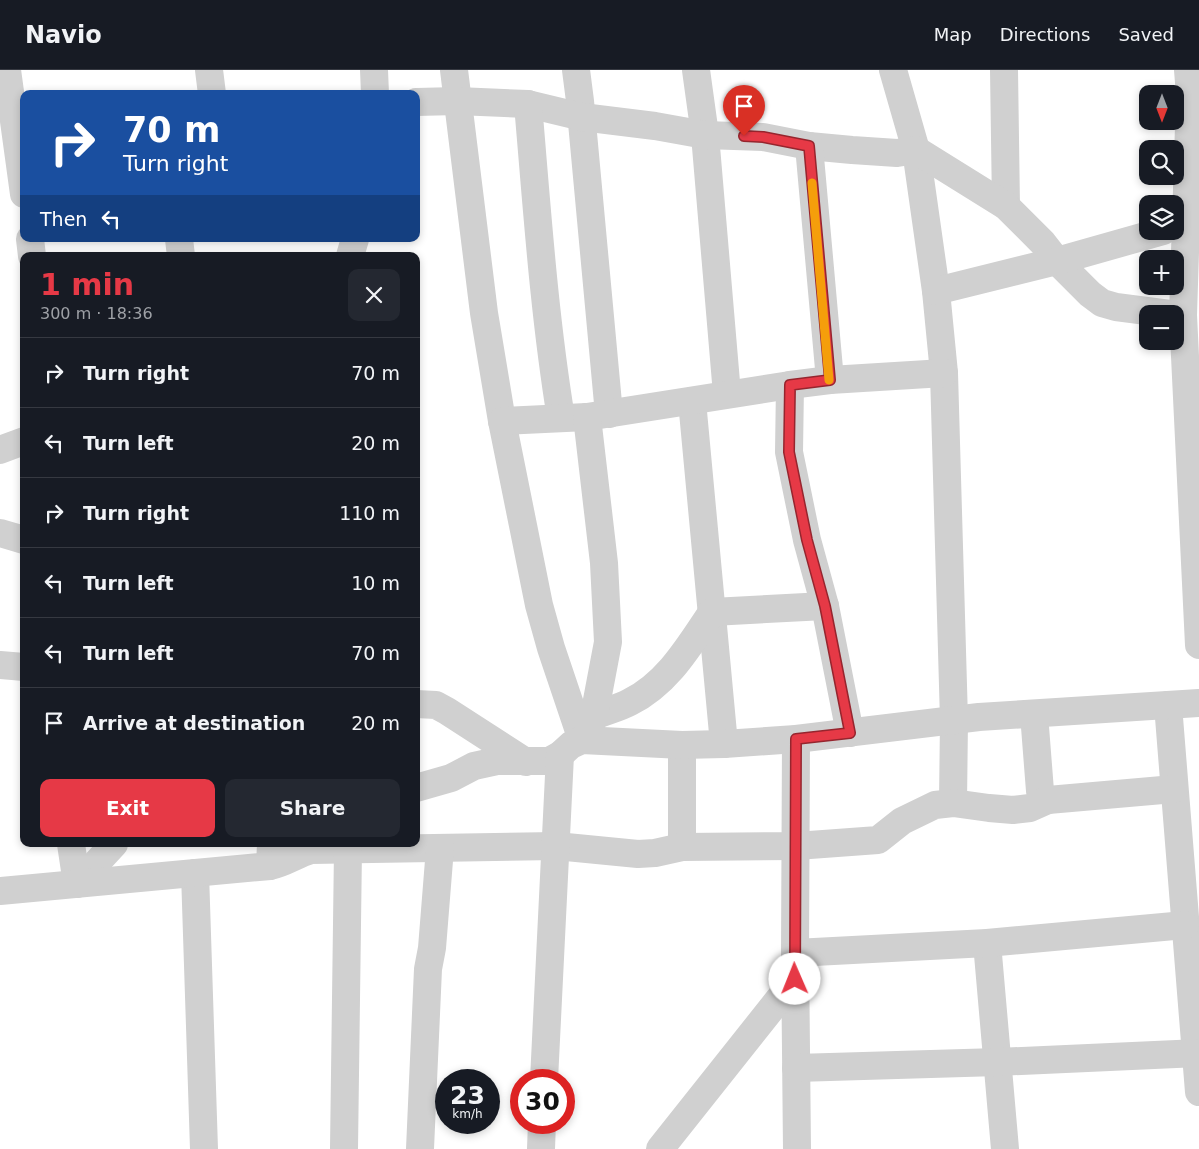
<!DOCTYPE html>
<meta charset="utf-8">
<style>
:root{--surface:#171b24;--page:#242831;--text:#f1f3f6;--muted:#9ea1a6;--line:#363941;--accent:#e63946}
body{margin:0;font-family:"DejaVu Sans",sans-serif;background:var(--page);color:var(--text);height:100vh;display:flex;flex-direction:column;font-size:19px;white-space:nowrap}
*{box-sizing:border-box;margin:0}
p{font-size:16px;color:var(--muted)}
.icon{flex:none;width:28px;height:28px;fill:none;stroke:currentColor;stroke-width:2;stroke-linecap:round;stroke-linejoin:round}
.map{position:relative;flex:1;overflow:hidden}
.drawer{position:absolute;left:20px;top:182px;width:400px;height:595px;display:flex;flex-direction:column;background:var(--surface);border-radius:10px;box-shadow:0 2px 8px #0003}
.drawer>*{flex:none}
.banner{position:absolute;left:20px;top:20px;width:400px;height:152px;border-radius:10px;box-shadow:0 2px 8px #0003;background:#1a4fa0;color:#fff;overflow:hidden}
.needle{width:32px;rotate:180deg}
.fabs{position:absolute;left:1139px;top:15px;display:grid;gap:10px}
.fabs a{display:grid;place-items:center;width:45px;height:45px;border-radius:10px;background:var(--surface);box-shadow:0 2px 8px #0003;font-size:25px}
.speed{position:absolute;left:435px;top:999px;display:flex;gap:10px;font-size:25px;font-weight:700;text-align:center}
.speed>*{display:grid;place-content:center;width:65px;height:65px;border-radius:50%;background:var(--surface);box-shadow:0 2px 8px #0003;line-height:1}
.speed small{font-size:12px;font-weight:400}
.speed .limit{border:8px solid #d22;background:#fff;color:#111}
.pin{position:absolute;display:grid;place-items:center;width:42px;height:42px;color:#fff;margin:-51px -21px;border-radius:50% 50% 50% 0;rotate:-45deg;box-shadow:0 0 5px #0007}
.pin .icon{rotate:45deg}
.me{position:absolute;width:55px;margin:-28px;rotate:359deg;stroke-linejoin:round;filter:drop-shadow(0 0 4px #0008)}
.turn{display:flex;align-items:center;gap:18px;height:105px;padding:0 20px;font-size:22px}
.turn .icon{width:65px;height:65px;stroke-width:2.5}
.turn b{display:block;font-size:35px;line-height:42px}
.then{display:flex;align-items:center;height:48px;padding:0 20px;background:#0003;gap:10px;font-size:19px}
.round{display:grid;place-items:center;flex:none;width:52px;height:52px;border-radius:10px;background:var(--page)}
.headline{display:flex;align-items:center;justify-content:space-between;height:85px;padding:0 20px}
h1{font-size:30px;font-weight:700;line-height:38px;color:var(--accent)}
.button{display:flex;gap:10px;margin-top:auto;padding:10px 20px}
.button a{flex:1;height:58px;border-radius:10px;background:var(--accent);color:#fff;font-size:20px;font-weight:700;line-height:58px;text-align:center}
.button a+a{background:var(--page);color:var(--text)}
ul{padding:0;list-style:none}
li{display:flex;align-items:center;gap:15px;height:70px;padding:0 20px;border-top:1px solid var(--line)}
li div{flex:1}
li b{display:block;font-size:19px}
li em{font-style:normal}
header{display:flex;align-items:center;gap:30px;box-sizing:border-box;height:70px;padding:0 25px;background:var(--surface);border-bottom:1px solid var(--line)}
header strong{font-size:24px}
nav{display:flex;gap:28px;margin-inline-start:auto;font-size:18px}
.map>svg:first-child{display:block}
</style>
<header>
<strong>Navio</strong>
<nav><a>Map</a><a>Directions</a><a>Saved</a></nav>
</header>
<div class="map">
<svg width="1199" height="1079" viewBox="0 0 1199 1079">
<rect width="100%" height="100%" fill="#fff"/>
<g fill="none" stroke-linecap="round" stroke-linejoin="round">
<g stroke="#d0d0d0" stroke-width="28">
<polyline points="7,0 24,124"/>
<polyline points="209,0 212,24"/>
<polyline points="374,0 375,24"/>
<polyline points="454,0 484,243 502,351 539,535 551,578 582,670"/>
<polyline points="576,0 580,31 609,344"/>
<polyline points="696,0 705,65 727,324"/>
<polyline points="893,0 916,80 936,221 944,303 954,650 953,733"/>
<polyline points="1004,0 1006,136"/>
<polyline points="1188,0 1190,25 1183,245 1199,575"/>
<polyline points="416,32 457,31 528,34 582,47 655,56 705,65 763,67 809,76 852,80 897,83 916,80 1006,136 1043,173 1057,191 1090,224 1102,233 1116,237 1170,244"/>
<path d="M 528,34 C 537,139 544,244 561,348"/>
<polyline points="809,76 830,310"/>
<polyline points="30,169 32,186"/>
<polyline points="179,169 181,186"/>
<polyline points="350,186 355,169"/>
<polyline points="936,221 1057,191 1163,161"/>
<polyline points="790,315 789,382 807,470 825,536 850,663"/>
<polyline points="692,331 724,674"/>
<polyline points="502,351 587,347 790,315 830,310 944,303"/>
<polyline points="0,380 24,371"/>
<polyline points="0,463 24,470"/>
<polyline points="0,595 24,597"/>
<polyline points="416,634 436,635 447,641 526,692"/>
<polyline points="1168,635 1199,1022"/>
<polyline points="1034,644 1040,721 1042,728 1048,730"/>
<path d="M 594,646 C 606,641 619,638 630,632 C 668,613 689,576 712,542 L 825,536"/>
<polyline points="796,669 795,883 797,1079"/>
<polyline points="582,670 590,658 594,646 608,572 604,493 587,347"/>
<polyline points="682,675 682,777"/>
<polyline points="416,718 451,708 474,696 497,691 549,691 560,685 571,675 582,670 682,675 724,674 796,669 979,647 1199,633"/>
<polyline points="71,774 77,814"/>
<polyline points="270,796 271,774"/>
<polyline points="195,803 204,1079"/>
<polyline points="77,814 114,774"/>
<path d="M 0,821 L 270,796 C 285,793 297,784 311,780 L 556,776 L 638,784 L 655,783 L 682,777 L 796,776 L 878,770 L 902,751 L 935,735 L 953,733 L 989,738 L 1013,740 L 1030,738 L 1048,730 L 1174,719"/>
<polyline points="987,873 1005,1079"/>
<polyline points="795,883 987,873 1185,855"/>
<polyline points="796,998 998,992 1199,983"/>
<polyline points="544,1010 560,685"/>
<polyline points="344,1079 348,779"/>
<polyline points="420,1079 428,899 432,878 440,778"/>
<polyline points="541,1079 542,1052"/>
<polyline points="660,1079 795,909"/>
</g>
</g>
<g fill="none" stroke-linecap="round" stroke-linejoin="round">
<defs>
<polyline id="route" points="744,66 763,67 809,76 830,310 790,315 789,382 807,470 825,536 850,663 796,669 795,909"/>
</defs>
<use href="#route" stroke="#96252e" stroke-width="12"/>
<use href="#route" stroke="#e63946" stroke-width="9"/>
<polyline stroke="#f59e0b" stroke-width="9" points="812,113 829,310"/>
</g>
</svg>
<div class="fabs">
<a><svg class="needle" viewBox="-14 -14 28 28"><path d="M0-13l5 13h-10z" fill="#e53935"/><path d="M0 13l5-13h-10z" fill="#9ea1a6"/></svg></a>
<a><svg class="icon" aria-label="search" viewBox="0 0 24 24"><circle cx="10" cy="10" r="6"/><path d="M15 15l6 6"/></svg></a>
<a><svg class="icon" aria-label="layers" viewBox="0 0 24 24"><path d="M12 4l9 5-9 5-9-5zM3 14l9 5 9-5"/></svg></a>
<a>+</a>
<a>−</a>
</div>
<div class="speed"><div>23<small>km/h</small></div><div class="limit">30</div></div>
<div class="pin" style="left:744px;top:66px;background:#d93025"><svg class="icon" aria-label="arrive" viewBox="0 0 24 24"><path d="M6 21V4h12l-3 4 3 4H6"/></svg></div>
<svg class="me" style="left:795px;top:909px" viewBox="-20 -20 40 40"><circle r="19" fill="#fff"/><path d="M0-13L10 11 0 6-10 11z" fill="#e63946"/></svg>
<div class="banner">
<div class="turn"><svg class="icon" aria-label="right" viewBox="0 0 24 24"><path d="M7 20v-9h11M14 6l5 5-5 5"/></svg><div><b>70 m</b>Turn right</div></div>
<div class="then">Then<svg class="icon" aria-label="left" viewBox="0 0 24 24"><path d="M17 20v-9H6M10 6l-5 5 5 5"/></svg></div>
</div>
<section class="drawer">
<div class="headline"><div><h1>1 min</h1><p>300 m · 18:36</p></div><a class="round"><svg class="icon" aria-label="close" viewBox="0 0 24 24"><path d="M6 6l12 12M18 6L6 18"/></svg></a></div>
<ul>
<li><svg class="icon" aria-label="right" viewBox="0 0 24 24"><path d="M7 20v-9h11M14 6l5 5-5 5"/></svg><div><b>Turn right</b></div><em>70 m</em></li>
<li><svg class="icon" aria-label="left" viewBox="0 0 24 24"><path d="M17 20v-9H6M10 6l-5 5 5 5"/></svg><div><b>Turn left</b></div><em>20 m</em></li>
<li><svg class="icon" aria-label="right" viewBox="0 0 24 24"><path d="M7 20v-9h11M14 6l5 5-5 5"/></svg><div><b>Turn right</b></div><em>110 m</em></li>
<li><svg class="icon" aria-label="left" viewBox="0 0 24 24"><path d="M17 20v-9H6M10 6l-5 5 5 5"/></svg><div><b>Turn left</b></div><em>10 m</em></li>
<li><svg class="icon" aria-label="left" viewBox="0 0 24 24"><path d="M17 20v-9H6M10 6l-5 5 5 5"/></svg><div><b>Turn left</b></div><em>70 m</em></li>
<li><svg class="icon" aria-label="arrive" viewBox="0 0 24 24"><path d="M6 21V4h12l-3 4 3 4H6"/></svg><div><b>Arrive at destination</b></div><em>20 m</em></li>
</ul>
<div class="button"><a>Exit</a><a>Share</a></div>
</section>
</div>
